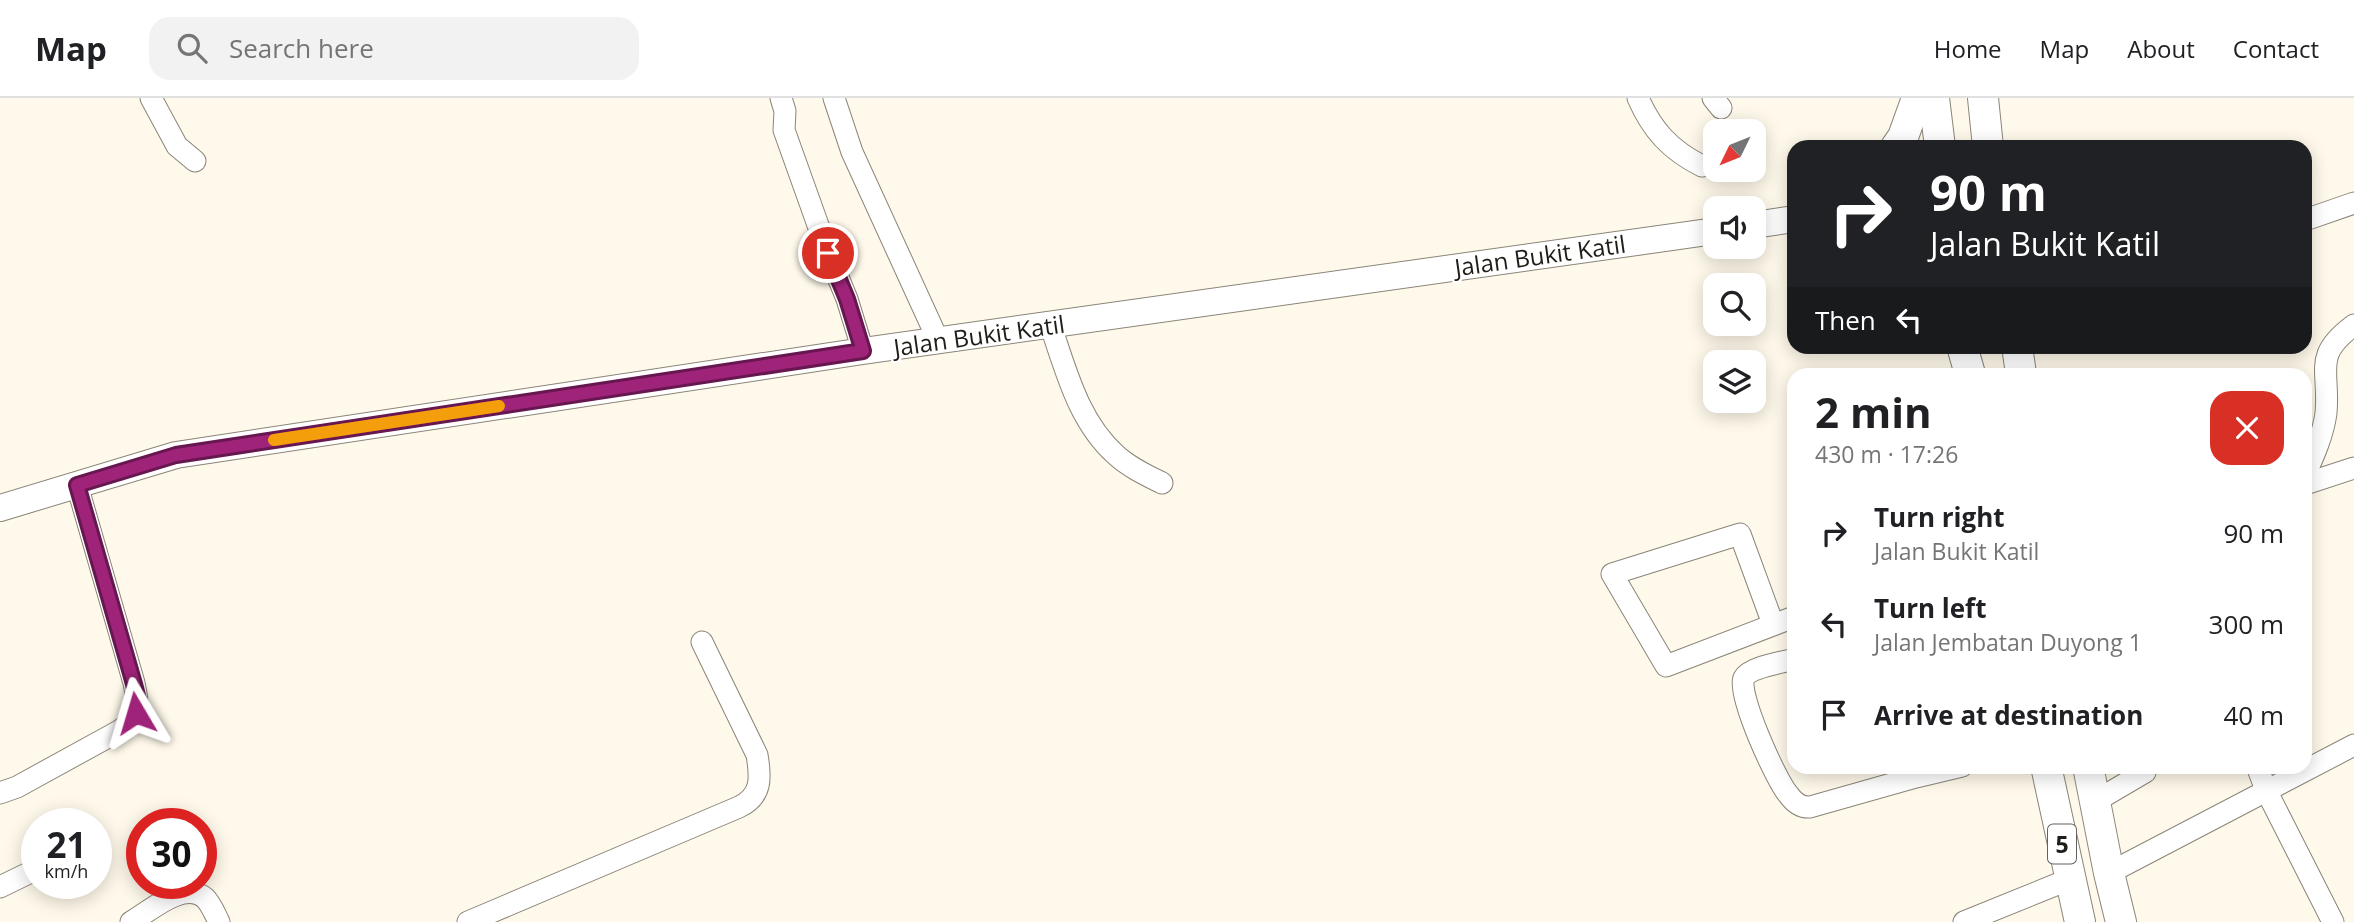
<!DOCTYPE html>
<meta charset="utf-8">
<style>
:root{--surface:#fff;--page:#f2f2f2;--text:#202124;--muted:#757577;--line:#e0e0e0}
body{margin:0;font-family:"Open Sans",sans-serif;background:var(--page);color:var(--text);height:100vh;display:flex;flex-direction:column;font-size:26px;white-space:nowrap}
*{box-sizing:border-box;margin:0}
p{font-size:23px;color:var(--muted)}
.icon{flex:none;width:38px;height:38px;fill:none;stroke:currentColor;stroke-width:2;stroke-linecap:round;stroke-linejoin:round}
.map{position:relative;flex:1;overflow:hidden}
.panel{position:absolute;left:1787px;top:270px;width:525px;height:406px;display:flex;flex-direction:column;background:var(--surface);border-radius:21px;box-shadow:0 4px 18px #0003}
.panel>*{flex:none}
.banner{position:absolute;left:1787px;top:42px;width:525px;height:214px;border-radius:21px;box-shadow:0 4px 18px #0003;background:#202124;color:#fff;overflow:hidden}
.needle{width:46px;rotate:227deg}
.tools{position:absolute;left:1703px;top:21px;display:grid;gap:14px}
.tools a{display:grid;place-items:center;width:63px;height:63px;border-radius:14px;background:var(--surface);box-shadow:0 4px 18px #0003;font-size:35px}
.speed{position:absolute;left:21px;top:710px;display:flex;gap:14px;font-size:35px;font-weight:700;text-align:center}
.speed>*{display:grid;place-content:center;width:91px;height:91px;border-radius:50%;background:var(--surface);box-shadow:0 4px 18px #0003;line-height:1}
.speed small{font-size:18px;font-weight:400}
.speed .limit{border:10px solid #d22;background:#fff;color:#111}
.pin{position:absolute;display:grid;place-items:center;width:60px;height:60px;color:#fff;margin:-30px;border:4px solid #fff;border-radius:50%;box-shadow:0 2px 7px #0007}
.me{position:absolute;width:77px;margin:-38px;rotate:353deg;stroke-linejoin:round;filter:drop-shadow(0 0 5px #0008)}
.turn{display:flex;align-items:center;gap:24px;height:147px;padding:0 28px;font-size:32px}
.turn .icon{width:91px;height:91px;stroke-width:2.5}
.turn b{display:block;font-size:49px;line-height:60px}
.then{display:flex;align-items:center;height:66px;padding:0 28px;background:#0003;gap:14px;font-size:26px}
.round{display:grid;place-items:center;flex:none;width:74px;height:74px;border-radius:21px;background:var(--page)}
.overview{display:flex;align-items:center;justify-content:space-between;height:119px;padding:0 28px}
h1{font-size:42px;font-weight:700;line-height:52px}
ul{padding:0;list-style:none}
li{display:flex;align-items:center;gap:21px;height:91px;padding:0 28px}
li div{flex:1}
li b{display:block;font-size:26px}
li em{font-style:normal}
header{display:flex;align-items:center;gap:42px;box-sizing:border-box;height:98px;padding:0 35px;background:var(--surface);border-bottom:2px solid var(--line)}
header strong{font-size:33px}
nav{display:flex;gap:38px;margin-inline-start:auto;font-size:24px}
.search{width:490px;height:63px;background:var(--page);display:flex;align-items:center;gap:18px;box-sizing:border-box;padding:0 24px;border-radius:21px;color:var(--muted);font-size:26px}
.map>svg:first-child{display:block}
</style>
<header>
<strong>Map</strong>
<div class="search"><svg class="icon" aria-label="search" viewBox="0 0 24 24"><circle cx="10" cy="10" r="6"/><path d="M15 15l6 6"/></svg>Search here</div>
<nav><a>Home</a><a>Map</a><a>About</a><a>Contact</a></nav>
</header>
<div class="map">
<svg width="2354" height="824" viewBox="0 0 2354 824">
<rect width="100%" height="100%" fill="#fff9eb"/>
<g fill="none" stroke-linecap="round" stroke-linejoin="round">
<defs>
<g id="minor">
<polyline points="151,0 177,48 195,63"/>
<polyline points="781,0 785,13 784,32 828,155 847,201 863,253"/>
<polyline points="834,0 852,54 938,242"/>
<path d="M 1638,0 C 1652,32 1670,52 1702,68"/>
<polyline points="1713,0 1721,10"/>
<polyline points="2305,122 2354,105"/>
<path d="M 1050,226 C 1066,272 1078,323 1116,357 C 1129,369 1146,377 1162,385"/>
<path d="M 2305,377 C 2314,357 2323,337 2326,315 C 2330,271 2312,258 2354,227"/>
<polyline points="2305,386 2354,370"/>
<polyline points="1773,526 1740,436 1612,476 1666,568 1794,519"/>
<path d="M 1794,561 C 1781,565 1750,569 1744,580 C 1736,594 1776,682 1788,696 C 1793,703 1800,710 1810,709 L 1916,679 L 1962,668"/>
<polyline points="2257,668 2266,692 2333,824"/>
<path d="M 0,695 L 17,689 L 119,633 C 140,619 139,609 134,585 L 77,387"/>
<polyline points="2094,704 2145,674 2144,668"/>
<polyline points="2109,775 2354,647"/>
<polyline points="0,789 37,771"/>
<path d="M 131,824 C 150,813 184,782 205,800 C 211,806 215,816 219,824"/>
<path d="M 468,824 L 739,709 C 762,698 761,680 757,657 L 702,544"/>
<polyline points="1964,824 2070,781"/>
</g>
<g id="major">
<polyline points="1754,127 1794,121"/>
<polyline points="0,410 176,357 863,253 1715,133"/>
</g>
<g id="highway">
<polyline points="1934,0 1940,49"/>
<polyline points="1983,0 1988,49"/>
<polyline points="1896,49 1903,39 1917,0"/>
<polyline points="1962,248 1970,276"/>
<polyline points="2017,248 2021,276"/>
<polyline points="2046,668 2080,824"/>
<polyline points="2088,668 2109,775 2121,824"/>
</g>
</defs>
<use href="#minor" stroke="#8a8578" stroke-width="23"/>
<use href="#major" stroke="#8a8578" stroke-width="28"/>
<use href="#highway" stroke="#8a8578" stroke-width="32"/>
<use href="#minor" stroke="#fff" stroke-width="21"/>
<use href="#major" stroke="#fff" stroke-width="26"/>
<use href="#highway" stroke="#fff" stroke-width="30"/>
</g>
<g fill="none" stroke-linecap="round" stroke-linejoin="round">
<defs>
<polyline id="route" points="136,615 138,602 134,586 77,387 176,357 863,253 847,201 828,155"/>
</defs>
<use href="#route" stroke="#67174f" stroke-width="18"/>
<use href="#route" stroke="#9f2379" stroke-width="12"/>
<polyline stroke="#f59e0b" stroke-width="12" points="274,342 499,308"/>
</g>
<g text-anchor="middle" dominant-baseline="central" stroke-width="5" stroke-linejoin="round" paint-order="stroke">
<rect fill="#fff" stroke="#62615d" stroke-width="2" x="2048" y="726.5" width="28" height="39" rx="5"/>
<g font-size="23" font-weight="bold" fill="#1f1d18">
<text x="2062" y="746">5</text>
</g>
<g font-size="24" fill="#1f1d18" stroke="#fff">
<text transform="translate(1540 157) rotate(-8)">Jalan Bukit Katil</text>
<text transform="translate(979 237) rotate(-8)">Jalan Bukit Katil</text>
</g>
</g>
</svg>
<div class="tools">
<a><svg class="needle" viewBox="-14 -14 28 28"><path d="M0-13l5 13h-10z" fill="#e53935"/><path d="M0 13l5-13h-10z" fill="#757577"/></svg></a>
<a><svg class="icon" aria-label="sound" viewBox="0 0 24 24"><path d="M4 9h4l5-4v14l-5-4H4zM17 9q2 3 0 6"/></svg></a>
<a><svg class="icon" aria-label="search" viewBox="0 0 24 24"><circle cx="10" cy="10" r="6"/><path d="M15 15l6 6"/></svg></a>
<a><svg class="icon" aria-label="layers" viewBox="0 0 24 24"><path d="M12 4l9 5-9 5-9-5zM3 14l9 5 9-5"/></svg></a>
</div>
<div class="speed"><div>21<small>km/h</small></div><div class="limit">30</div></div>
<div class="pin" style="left:828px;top:155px;background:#d93025"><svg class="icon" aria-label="arrive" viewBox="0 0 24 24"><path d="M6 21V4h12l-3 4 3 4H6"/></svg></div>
<svg class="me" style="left:136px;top:615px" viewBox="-20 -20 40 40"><path d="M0-17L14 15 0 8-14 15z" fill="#9f2379" stroke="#fff" stroke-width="4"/></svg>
<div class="banner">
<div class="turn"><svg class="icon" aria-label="right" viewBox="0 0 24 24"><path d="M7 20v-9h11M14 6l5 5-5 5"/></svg><div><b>90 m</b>Jalan Bukit Katil</div></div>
<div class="then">Then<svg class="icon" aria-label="left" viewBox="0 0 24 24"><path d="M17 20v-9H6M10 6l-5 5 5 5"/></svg></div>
</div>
<section class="panel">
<div class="overview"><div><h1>2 min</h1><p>430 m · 17:26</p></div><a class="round" style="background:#d93025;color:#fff"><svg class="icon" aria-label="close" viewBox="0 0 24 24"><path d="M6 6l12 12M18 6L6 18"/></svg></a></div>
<ul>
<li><svg class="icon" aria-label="right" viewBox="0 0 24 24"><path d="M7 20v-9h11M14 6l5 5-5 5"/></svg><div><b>Turn right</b><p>Jalan Bukit Katil</p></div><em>90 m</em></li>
<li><svg class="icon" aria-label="left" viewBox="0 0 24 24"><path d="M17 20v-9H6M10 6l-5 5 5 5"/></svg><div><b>Turn left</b><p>Jalan Jembatan Duyong 1</p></div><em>300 m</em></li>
<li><svg class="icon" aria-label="arrive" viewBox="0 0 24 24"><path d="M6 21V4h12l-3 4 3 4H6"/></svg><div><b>Arrive at destination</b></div><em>40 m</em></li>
</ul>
</section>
</div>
